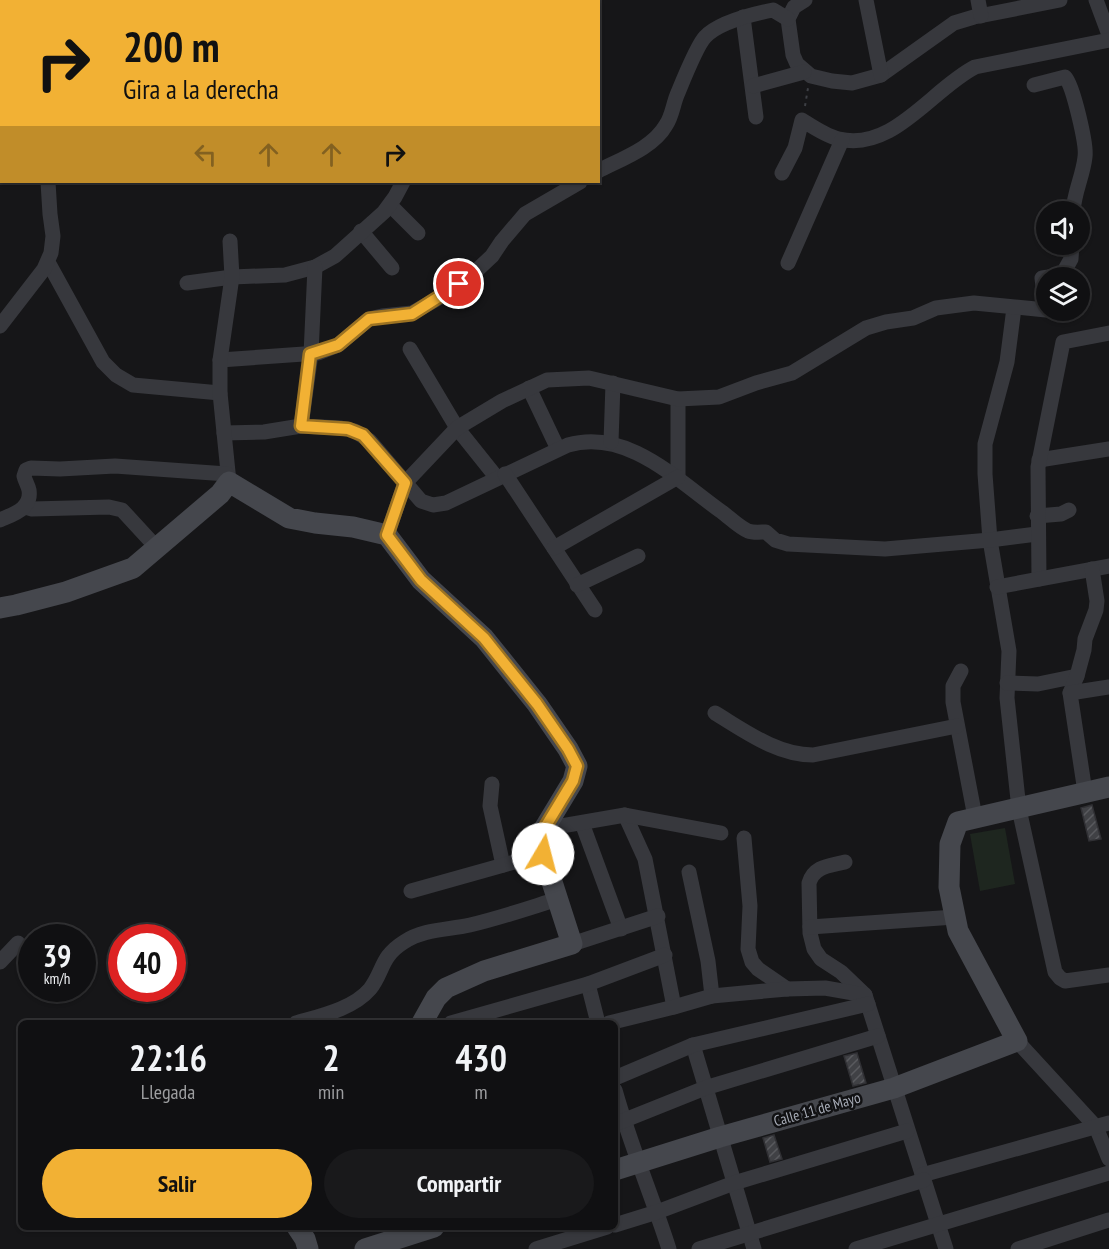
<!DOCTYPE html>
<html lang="es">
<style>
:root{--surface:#101012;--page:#19191b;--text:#f1f3f6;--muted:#9c9d9f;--line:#303032;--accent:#f2b134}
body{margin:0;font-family:"PT Sans Narrow",sans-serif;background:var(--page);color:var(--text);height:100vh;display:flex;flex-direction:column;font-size:22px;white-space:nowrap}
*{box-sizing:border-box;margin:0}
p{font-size:20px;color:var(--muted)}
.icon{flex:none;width:33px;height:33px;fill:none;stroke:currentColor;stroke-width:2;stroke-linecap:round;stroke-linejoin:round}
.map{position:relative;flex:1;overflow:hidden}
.panel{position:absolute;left:18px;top:1020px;width:600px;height:210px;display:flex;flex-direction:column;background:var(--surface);border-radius:9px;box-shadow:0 2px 4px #0004,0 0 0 2px var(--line)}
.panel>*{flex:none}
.banner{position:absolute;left:0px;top:0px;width:600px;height:183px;box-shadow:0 2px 4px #0004,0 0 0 2px var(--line);background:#f2b134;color:#111;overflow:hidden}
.buttons{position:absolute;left:1036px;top:201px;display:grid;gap:12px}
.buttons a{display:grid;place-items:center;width:54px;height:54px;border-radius:50%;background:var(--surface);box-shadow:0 2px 4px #0004,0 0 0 2px var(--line);font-size:30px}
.speed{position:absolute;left:18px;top:924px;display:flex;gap:12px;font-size:30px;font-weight:700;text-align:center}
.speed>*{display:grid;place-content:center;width:78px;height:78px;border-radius:50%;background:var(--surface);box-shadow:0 2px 4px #0004,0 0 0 2px var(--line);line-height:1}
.speed small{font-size:15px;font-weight:400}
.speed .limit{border:9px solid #d22;background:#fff;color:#111}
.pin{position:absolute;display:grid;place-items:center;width:51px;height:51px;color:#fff;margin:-26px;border:3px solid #fff;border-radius:50%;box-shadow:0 2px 6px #0007}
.me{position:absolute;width:66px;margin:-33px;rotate:8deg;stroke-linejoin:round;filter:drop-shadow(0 0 4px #0008)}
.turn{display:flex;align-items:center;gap:21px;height:126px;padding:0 24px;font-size:27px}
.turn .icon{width:78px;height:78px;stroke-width:2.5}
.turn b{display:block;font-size:42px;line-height:51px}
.lanes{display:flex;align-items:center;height:57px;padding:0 24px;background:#0003;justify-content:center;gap:30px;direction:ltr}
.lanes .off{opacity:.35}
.eta{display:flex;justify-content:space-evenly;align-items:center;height:102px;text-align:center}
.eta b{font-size:36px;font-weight:600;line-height:42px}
.button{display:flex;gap:12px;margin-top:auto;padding:12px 24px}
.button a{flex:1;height:69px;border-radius:36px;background:var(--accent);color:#111;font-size:24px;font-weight:600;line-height:69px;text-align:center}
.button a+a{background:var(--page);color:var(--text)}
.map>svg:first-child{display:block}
</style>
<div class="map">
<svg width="1109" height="1249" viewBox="0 0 1109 1249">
<defs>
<pattern id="building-hatch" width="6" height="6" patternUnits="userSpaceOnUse" patternTransform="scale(1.5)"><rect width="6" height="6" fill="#404145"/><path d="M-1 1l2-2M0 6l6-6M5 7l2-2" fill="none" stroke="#595a5e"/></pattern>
</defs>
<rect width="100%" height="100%" fill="#161618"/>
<polygon fill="#1e261f" points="1005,828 1015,884 980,891 970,834"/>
<g fill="url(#building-hatch)" stroke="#303034" stroke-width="1.5">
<polygon points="1092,805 1101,839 1089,841 1081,808"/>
<polygon points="857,1053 866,1083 853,1086 844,1056"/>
<polygon points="774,1135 782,1159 770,1162 763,1138"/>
</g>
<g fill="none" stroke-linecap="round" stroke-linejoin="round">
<polyline stroke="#3d3f44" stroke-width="2" stroke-dasharray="3 4.5" stroke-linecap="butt" points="805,106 808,88"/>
<g stroke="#37383d" stroke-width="15">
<polyline points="62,0 62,2"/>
<polyline points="281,0 282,2"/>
<polyline points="805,0 794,7 788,19 793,55 797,64 811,76 832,81 852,83 881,75 954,23 974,17 1060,0"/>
<polyline points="866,0 881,75"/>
<polyline points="978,0 981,16"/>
<polyline points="1096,0 1109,35"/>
<polyline points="743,17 756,117"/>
<path d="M 1034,85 L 1065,77 C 1073,85 1087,145 1085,157 C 1083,176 1074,192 1073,212"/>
<polyline points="753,86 804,72"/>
<path d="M 598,171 C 621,159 653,148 666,125 C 672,116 673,105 677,95 C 682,83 697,45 705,37 C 719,22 753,14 773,10 L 788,19"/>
<path d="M 782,173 L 795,148 L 802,120 C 813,127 826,136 839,139 C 893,152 932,89 975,67 L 1109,40"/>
<polyline points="390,205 418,233"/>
<polyline points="361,231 392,268"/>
<polyline points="48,262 103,362 116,375 133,385 220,393"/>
<polyline points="788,263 842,140"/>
<polyline points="187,283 232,277 285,275 315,267 335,256 384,212 395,197 403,182"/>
<polyline points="1014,308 1007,362 985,444 985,474 990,540 1009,651 1007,698 1019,809 1055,972 1060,978 1065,981 1109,975"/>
<polyline points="0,326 44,269 51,253 53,236 50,214 48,182"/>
<polyline points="410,349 457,428 497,478"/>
<polyline points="220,360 318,353 338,345 369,319 382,316 412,313 444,295 476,271 492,256 502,241 525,214 580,182"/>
<polyline points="529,388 558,449"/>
<polyline points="678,399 678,477"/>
<polyline points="301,426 311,354 315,267"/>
<path d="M 224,433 L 264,432 L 301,426 L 341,428 L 355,431 L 370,441 L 421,501 L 433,505 L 446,503 L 568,445 C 627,428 677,480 722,512 C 730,518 739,527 748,531 C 753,533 761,532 766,532 L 775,540 L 788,544 L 885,549 L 990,540 L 1037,534"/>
<polyline points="611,442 613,383"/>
<polyline points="1039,460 1109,449"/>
<polyline points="505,474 595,610"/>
<polyline points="229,482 220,393 220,360 232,277 230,241"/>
<polyline points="25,507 32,509 109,507 122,510 157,548"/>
<polyline points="1037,516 1061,514 1069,510"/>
<path d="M 0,520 C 13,514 32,509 29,490 C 28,485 25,481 24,476 L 26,470 L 31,468 L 60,469 L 115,466 L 227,474"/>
<polyline points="387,535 405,483 457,428 502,401 547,380 589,378 678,399 719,397 756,383 792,373 866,328 886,322 913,318 936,308 974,303 1046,310 1042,278 1062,275 1071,259 1072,244"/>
<polyline points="554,548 678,477"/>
<polyline points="1039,579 1038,467 1063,342 1109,333"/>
<polyline points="577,585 638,556"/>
<polyline points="997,587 1109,566"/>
<polyline points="961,671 953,686 953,702 975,817"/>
<polyline points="1007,683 1038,684 1077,676"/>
<polyline points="1070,693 1077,676 1084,650 1085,639 1096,610 1097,601 1092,569"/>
<path d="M 715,713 C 745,731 777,755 813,755 L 957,726"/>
<polyline points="492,784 490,806 503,865"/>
<polyline points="1085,792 1070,693 1109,687"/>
<polyline points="625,815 645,859 674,1007"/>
<polyline points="582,823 621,929"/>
<polyline points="544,829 625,815 721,833"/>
<polyline points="744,838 750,906 748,949 752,962 758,969 787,989"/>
<path d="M 845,862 C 829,866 814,866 809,883 L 810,933 L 814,949 L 821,959 L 841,972 L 865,995 L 946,1249"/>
<polyline points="689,872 708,961 712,996"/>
<polyline points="411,891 543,854"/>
<polyline points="810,927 955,917"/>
<polyline points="572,944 658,916"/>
<polyline points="0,962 18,943"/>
<polyline points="588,984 598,1023"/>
<path d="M 296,1023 C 320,1016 353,1009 370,989 C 384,971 380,957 404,942 C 424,929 447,930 470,925 C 500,918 529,908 558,899"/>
<polyline points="451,1023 588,984 665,955"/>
<polyline points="609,1023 674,1007 712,996 787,989 825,988 865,995"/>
<polyline points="1017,1041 1096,1127 1109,1159"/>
<polyline points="693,1045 754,1249"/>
<polyline points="615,1078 693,1045 868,1004"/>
<path d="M 615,1090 C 630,1144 652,1196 669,1249"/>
<polyline points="615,1124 705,1088 878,1036"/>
<polyline points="922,1175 1109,1123"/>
<polyline points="615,1225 657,1212 734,1183 907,1131"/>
<polyline points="536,1249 607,1227"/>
<polyline points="699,1249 924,1180"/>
<polyline points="856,1249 1109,1173"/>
<polyline points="1018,1249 1109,1220"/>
</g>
<g stroke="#45474d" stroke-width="21">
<polyline points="0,608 16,605 66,592 133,568 220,494 229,482 289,518 315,523 353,527 387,535 421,580 484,638 537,704 568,749 577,766 573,781 544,829 543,854 572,944 484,971 446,988 436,998 422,1023"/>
<polyline points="615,1170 720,1137 894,1088 1017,1041 958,931 949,887 950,844 958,822 1109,787"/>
<polyline points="297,1227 305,1239 308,1249"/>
<polyline points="365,1249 434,1227"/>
</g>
</g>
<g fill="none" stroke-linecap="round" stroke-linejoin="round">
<defs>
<polyline id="route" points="459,284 412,314 369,319 338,345 310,354 301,426 348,429 363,435 405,483 387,535 421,580 484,638 537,704 568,749 577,766 573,781 544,829 543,854"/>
</defs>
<use href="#route" stroke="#9d7322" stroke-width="15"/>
<use href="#route" stroke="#f2b134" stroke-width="10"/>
</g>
<g text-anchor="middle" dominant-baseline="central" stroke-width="5" stroke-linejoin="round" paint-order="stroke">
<g font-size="15" fill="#a8adb8" stroke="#111113">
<text transform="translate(817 1109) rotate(-16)">Calle 11 de Mayo</text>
</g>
</g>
</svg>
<div class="buttons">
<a><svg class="icon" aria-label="sound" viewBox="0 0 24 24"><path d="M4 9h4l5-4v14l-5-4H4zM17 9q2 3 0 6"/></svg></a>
<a><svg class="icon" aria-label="layers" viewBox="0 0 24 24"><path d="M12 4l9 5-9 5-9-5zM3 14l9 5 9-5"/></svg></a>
</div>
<div class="speed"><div>39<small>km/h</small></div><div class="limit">40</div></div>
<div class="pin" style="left:459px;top:284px;background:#d93025"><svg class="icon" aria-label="arrive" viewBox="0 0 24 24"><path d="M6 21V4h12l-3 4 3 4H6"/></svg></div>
<svg class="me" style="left:543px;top:854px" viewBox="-20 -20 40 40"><circle r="19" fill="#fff"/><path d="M0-13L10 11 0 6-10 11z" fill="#f2b134"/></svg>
<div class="banner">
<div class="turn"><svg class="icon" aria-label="right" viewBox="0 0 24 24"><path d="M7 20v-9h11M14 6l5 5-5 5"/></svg><div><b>200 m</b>Gira a la derecha</div></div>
<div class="lanes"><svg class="icon off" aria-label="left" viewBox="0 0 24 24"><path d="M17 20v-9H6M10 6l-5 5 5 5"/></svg><svg class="icon off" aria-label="ahead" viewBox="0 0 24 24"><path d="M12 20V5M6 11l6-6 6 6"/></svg><svg class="icon off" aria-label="ahead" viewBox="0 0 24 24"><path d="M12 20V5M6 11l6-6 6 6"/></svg><svg class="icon" aria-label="right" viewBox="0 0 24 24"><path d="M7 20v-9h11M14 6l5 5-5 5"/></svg></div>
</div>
<section class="panel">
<div class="eta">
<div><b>22:16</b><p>Llegada</p></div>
<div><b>2</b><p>min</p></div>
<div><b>430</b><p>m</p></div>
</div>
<div class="button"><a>Salir</a><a>Compartir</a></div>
</section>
</div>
